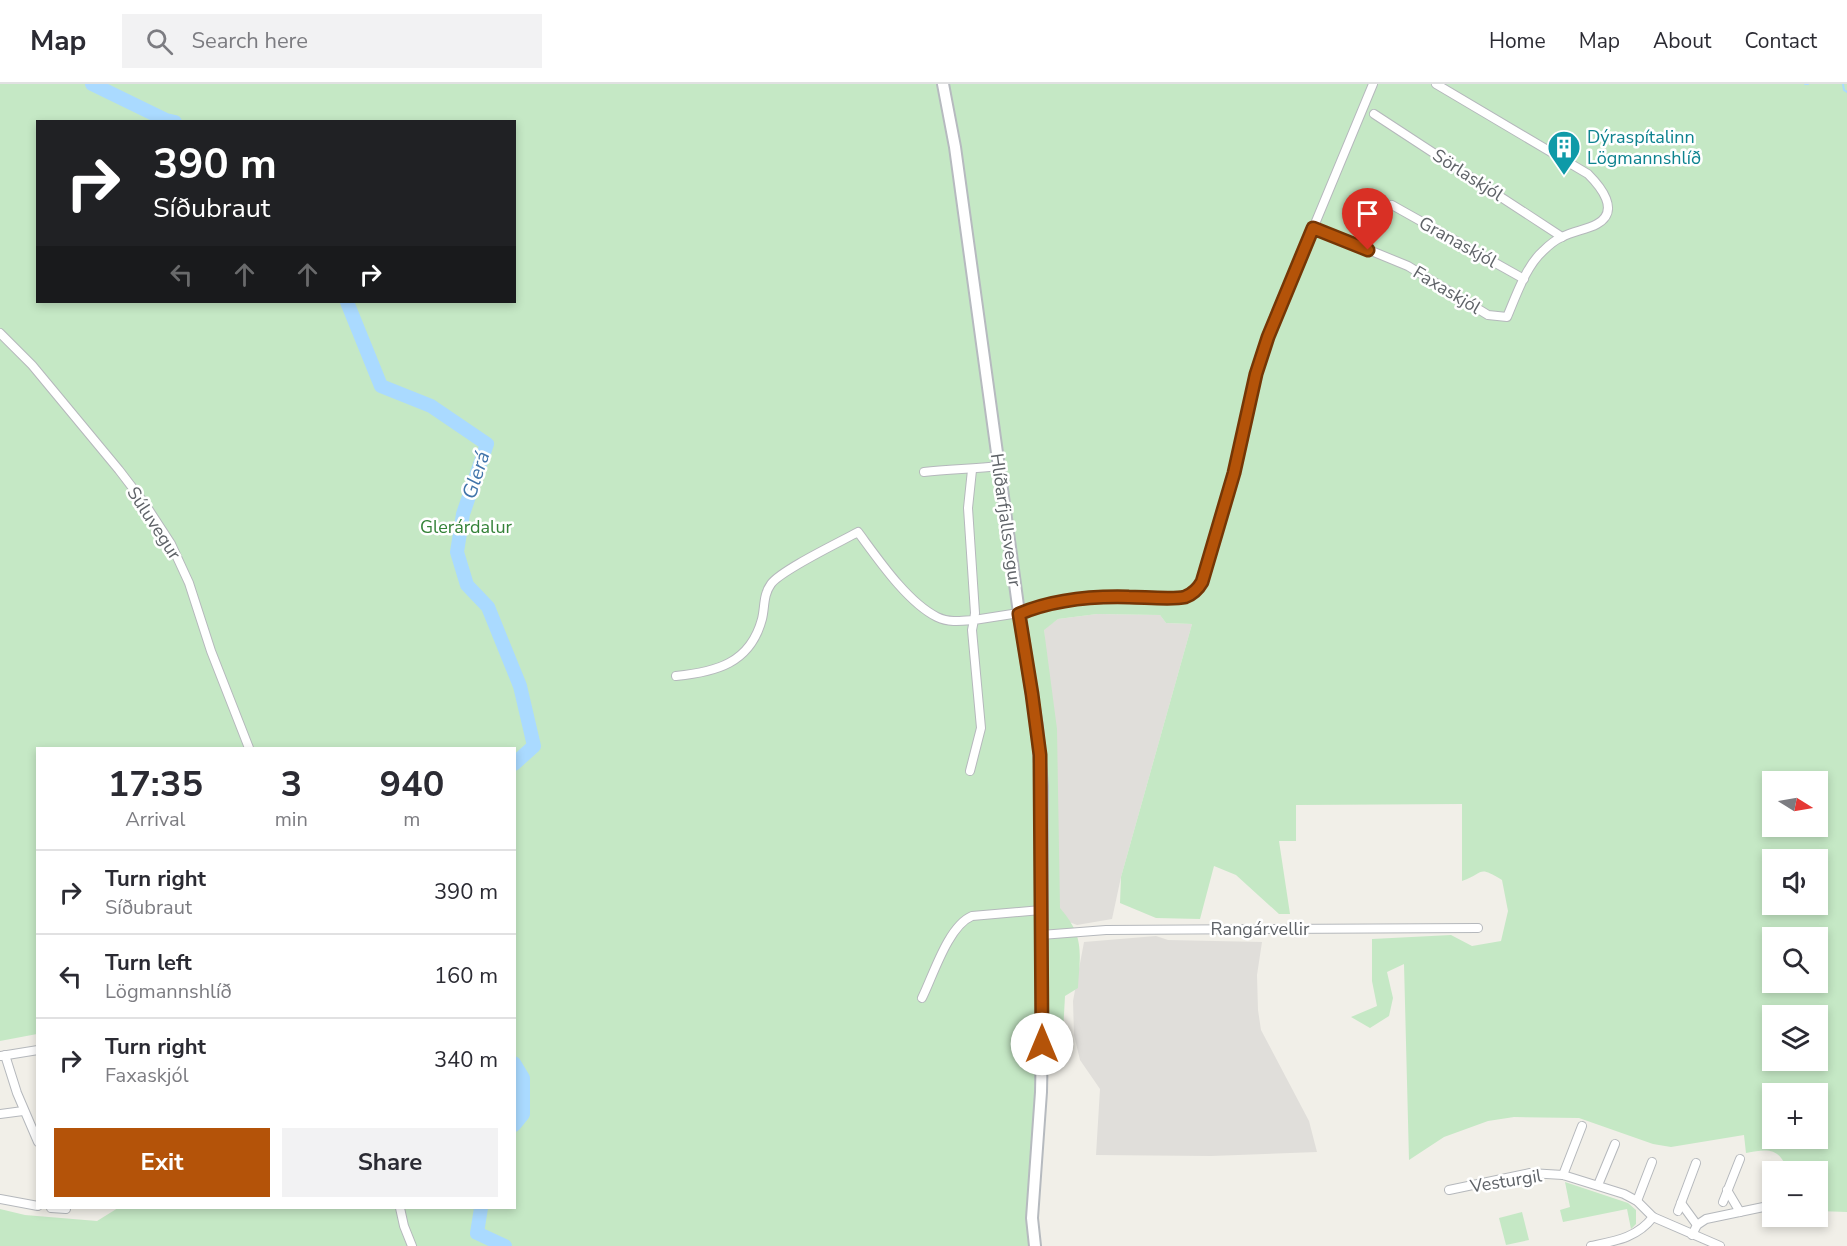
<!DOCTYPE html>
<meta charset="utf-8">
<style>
:root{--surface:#fff;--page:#f2f2f3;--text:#2b2b33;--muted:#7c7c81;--line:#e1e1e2;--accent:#b45309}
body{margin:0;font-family:"Nunito Sans",sans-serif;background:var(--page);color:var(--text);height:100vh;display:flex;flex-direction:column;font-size:22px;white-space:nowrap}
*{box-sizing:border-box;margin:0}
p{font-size:20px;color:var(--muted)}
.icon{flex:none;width:33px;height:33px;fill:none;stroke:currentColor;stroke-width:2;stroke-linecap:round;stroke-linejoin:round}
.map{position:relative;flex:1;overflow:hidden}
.side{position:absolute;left:36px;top:663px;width:480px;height:462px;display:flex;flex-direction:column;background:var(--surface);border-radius:0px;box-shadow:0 3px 9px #0003}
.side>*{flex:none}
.guide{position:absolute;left:36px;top:36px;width:480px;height:183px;border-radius:0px;box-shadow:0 3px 9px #0003;background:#202124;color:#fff;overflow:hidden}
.needle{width:39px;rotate:101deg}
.buttons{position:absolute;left:1762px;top:687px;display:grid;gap:12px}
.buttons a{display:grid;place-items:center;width:66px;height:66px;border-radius:0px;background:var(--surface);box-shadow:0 3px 9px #0003;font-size:30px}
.pin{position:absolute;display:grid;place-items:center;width:51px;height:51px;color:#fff;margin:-62px -26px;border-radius:50% 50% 50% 0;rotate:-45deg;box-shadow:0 0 6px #0007}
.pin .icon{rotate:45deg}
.me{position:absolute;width:66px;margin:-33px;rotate:0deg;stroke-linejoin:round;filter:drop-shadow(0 0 4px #0008)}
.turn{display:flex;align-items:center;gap:21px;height:126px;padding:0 18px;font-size:27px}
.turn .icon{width:78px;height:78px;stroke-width:2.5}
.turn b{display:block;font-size:42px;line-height:51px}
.lanes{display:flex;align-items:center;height:57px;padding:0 18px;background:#0003;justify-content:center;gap:30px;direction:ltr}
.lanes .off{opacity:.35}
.eta{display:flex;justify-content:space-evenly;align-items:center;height:102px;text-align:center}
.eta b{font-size:36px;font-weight:700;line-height:42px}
.button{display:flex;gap:12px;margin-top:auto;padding:12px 18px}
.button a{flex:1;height:69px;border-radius:0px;background:var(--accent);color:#fff;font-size:24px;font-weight:700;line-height:69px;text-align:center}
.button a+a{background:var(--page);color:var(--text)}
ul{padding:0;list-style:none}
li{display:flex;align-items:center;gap:18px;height:84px;padding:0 18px;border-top:2px solid var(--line)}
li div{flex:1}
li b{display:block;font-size:22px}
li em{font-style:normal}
header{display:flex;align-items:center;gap:36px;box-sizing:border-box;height:84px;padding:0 30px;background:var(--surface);border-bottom:2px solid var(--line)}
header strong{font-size:28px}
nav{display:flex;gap:33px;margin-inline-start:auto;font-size:21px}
.search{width:420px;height:54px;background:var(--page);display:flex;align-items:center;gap:15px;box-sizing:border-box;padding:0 21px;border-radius:0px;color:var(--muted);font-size:22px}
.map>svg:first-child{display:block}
</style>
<header>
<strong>Map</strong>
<div class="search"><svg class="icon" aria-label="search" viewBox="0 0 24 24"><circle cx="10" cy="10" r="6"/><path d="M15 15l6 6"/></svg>Search here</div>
<nav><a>Home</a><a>Map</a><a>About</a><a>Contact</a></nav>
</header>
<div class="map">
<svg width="1847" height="1162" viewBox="0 0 1847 1162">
<rect width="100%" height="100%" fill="#f1efe8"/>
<g fill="#e0deda">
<polygon points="1097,530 1160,531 1166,539 1192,540 1121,793 1112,835 1077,841 1064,836 1058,828 1044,545 1058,535"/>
<polygon points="1156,852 1168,856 1262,858 1257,891 1258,926 1261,946 1309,1037 1317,1068 1211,1072 1096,1071 1100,1005 1080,976 1074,951 1073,917 1084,858"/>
</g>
<g fill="#c5e8c5" fill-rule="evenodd">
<path d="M 0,0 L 1847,0 L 1847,1128 L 1818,1127 L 1818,1088 L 1788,1087 C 1779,1063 1768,1065 1746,1069 L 1744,1051 L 1671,1063 L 1653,1060 L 1579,1034 L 1514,1033 L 1488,1037 L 1444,1053 L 1409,1076 L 1404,880 L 1387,888 L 1393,914 L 1389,932 L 1370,944 L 1351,933 L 1377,922 L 1372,897 L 1372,855 L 1451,851 L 1472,862 L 1501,857 L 1508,827 L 1502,796 C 1477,781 1485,789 1462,797 L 1462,720 L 1296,721 L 1296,757 L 1279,757 L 1290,830 L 1279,830 L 1236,791 L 1214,782 L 1200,835 L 1156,834 L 1120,819 L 1121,793 L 1192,540 L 1166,539 L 1160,531 L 1097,530 L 1058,535 L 1044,546 L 1057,645 L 1060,824 C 1085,853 1080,868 1078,904 L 1065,912 L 1063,949 L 1038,953 L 1028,1129 L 1030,1162 L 0,1162 L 0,1125 L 25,1131 L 97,1137 L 118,1124 L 514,1124 L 514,664 L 38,664 L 37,950 L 0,957 ZM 38,38 L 514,38 L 514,218 L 38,218 ZM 1773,698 L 1818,698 L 1818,742 L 1773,742 ZM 1773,776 L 1818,776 L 1818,820 L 1773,820 ZM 1773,854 L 1818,854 L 1818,898 L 1773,898 ZM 1773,932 L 1818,932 L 1818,976 L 1773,976 ZM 1773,1010 L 1818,1010 L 1818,1054 L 1773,1054 Z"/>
<polygon points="1565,1098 1628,1119 1636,1126 1636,1140 1631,1145 1627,1125 1563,1138 1560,1126 1570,1123"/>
<polygon points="1522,1128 1529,1156 1506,1161 1499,1134"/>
</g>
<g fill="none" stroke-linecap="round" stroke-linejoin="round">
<g stroke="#aadaff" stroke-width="2">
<polyline points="1805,0 1808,0"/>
<polyline points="1843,0 1844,6 1847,8"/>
</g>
<g stroke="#aadaff" stroke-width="14">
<polyline points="92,0 166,36 175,38"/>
<polyline points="347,218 381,302 431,322 487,360 463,430 457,468 467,501 488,523 520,602 534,662 514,680"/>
<polyline points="514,979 523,994 523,1030 514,1041"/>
<polyline points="481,1124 477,1149 505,1162"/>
</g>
<defs>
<g id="minor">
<polyline points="1374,30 1562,153"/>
<polyline points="1392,121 1524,195"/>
<path d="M 1313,143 L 1408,182 L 1488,231 L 1507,233 C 1516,212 1526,182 1543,167 C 1548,162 1555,156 1562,153 C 1573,147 1586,146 1597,140 C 1621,127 1600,102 1588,90 L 1436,0"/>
<polyline points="0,249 32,281 119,386 145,420 171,460 189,499 211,567 249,664"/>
<path d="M 924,388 C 949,385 974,385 999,382"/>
<path d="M 676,592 C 715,588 750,580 762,535 C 765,523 763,511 771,500 C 781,486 840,458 858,448 C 878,475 907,518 937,533 C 949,539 962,537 974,536 L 975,529 L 968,424 L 972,386"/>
<polyline points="970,687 981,644 972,546 974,536 1019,529 1035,523 1051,520 1113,513 1182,513 1191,510 1199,502 1234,389 1256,290 1268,253 1373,0"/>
<polyline points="1041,851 1106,846 1478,844"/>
<path d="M 922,914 C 933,892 948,842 972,832 L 1041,826"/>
<polyline points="5,971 17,1009 38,1058"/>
<polyline points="1,972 38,966"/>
<polyline points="0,1030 23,1027"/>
<polyline points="1563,1091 1582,1042"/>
<polyline points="1598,1101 1615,1060"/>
<polyline points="1449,1106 1530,1089 1563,1091 1624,1110 1637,1117 1653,1133 1720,1162"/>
<polyline points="1727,1106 1740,1128"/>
<polyline points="0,1115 38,1122"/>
<polyline points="1637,1117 1652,1078"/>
<polyline points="1723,1118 1740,1075"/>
<polyline points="1681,1119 1697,1141"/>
<polyline points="51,1124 66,1125 66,1124"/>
<polyline points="400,1124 404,1142 412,1162"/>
<polyline points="1678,1127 1696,1079"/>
<polyline points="1692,1151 1697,1141 1706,1135 1773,1121"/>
<path d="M 1591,1162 C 1615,1157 1637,1154 1653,1133"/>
</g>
<polyline id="secondary" points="943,0 955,63 1019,529 1037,643 1042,702 1042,960 1041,1008 1032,1134 1035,1162"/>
</defs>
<use href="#minor" stroke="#b5b8bc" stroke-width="10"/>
<use href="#secondary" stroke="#b6babf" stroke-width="14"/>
<use href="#minor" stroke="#fff" stroke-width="8"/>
<use href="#secondary" stroke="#fff" stroke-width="10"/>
</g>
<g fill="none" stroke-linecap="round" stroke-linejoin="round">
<defs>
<path id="route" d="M 1042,960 L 1040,671 L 1032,610 L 1019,530 C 1052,516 1093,512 1129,513 C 1143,513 1173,516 1185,513 C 1193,510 1198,505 1202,498 L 1234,389 L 1256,290 L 1268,253 L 1313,144 L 1368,166"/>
</defs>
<use href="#route" stroke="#753606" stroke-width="15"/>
<use href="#route" stroke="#b45309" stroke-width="10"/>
</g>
<defs>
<symbol id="building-pin" viewBox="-11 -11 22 30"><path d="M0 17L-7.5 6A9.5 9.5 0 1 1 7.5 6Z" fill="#0f9aa8" stroke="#fff"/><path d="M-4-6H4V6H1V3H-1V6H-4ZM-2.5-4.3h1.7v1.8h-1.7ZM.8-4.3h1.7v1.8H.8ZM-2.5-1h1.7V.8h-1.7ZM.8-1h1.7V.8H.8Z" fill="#fff"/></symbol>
</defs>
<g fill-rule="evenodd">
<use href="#building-pin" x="1545" y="44" width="38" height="52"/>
</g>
<g text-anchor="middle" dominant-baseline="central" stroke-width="5" stroke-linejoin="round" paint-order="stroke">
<g font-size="18" fill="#0d838f" stroke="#fff" text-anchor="start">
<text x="1587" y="53">Dýraspítalinn<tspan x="1587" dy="21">Lögmannshlíð</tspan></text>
</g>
<g font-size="18" fill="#5f6368" stroke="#fff">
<text transform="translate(1468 91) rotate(33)">Sörlaskjól</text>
<text transform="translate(1458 158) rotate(29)">Granaskjól</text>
<text transform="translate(1447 206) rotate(31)">Faxaskjól</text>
<text transform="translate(1006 436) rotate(82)">Hlíðarfjallsvegur</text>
<text transform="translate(154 439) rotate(57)">Súluvegur</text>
<text x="1260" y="845">Rangárvellir</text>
<text transform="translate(1506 1097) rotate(-9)">Vesturgil</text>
</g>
<g font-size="18" fill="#348238" stroke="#fff">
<text x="466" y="443">Glerárdalur</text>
</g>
<g font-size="20" font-style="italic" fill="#4174aa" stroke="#fff">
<text transform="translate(476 391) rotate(-72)">Glerá</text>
</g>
</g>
</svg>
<div class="buttons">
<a><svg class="needle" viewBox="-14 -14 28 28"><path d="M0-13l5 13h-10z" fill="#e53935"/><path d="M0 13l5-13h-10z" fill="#7c7c81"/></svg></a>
<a><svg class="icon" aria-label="sound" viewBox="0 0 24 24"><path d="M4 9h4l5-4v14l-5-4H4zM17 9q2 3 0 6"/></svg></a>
<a><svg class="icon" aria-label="search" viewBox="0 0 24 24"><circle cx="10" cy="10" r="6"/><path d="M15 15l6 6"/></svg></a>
<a><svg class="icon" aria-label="layers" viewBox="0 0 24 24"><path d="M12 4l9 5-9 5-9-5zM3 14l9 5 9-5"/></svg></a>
<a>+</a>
<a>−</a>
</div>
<div class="pin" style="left:1368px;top:166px;background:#d93025"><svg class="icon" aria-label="arrive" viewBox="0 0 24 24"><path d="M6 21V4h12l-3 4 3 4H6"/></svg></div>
<svg class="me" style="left:1042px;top:960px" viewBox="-20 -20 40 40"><circle r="19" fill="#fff"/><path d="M0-13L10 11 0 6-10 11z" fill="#b45309"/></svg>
<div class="guide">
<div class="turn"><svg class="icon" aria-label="right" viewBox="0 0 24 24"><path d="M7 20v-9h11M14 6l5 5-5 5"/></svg><div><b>390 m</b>Síðubraut</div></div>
<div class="lanes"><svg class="icon off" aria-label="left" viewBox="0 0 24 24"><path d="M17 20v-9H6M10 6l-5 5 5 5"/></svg><svg class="icon off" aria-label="ahead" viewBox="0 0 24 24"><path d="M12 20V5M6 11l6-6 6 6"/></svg><svg class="icon off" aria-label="ahead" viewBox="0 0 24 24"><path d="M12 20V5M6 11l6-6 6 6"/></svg><svg class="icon" aria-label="right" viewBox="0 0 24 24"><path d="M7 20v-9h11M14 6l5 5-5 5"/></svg></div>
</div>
<section class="side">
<div class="eta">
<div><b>17:35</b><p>Arrival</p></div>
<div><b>3</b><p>min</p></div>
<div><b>940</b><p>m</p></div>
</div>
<ul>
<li><svg class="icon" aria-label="right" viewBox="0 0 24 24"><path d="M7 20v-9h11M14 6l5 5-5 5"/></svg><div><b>Turn right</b><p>Síðubraut</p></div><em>390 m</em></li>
<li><svg class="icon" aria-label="left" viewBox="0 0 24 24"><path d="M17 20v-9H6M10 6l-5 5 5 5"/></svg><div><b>Turn left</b><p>Lögmannshlíð</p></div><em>160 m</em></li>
<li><svg class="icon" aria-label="right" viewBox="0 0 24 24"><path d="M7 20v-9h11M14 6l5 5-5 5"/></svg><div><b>Turn right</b><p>Faxaskjól</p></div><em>340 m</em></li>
</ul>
<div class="button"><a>Exit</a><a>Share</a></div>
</section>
</div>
